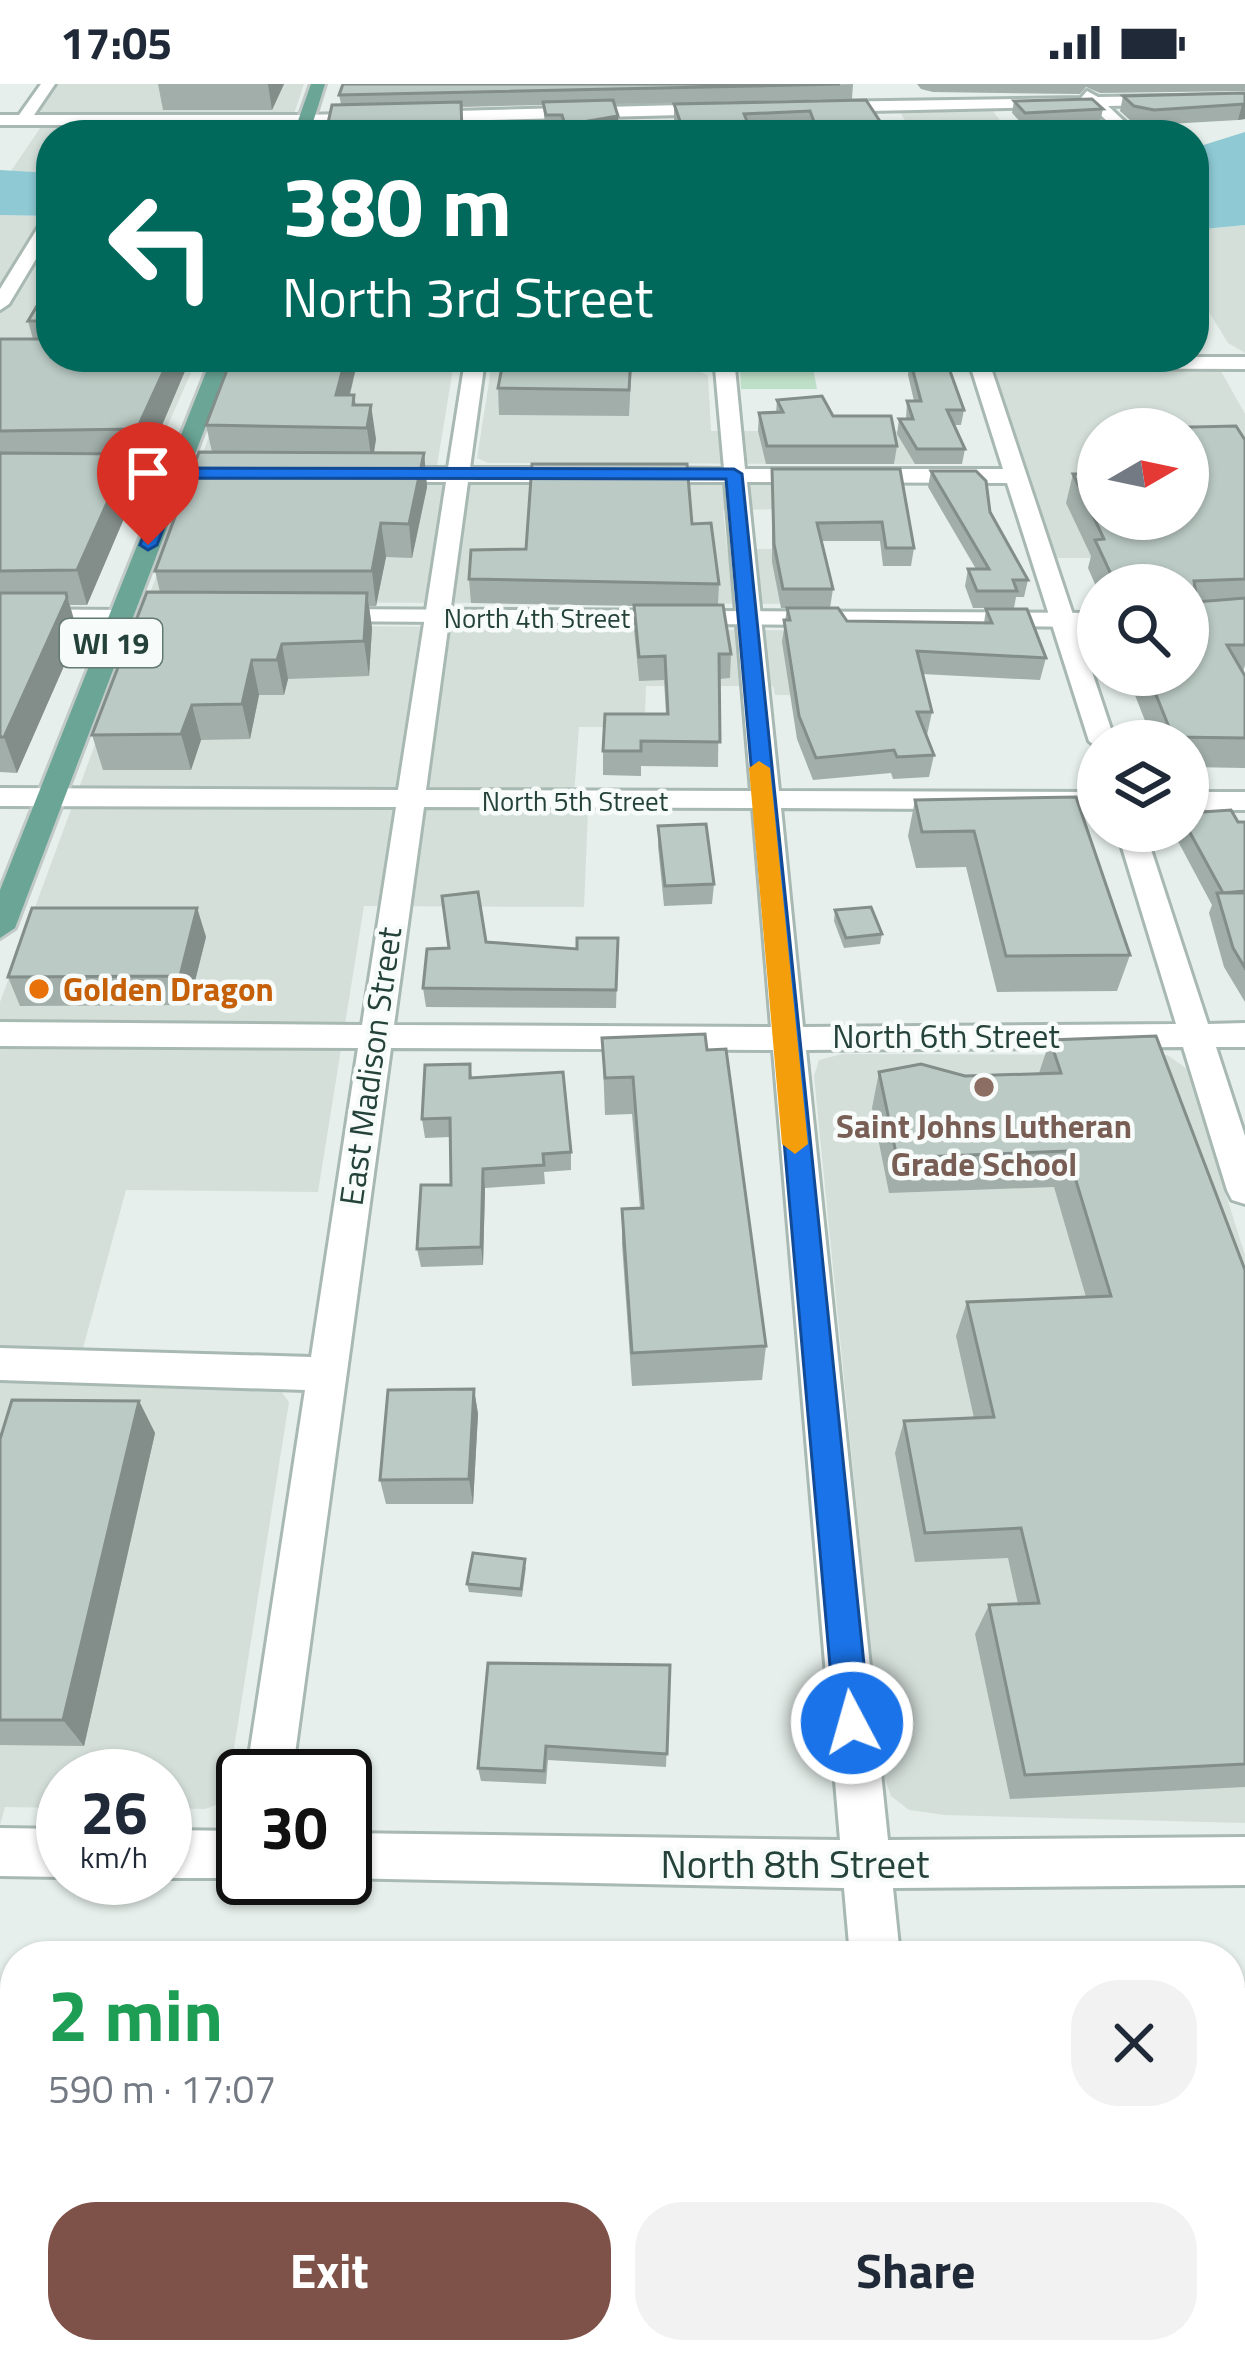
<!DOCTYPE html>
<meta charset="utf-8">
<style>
:root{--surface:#fff;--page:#f2f2f3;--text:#1f2937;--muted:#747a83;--accent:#7f5249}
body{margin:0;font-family:"Titillium Web",sans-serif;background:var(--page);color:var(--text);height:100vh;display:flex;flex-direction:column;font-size:45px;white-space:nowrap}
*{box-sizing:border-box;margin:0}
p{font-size:39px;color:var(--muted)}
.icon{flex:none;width:66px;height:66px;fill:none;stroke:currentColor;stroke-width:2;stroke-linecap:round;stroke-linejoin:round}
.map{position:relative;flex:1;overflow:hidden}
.panel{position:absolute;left:0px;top:1857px;width:1245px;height:423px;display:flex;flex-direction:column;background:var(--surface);border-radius:48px 48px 0 0;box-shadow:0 3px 9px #0004}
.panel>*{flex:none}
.guide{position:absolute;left:36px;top:36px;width:1173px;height:252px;border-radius:48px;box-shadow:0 3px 9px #0004;background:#00695c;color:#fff;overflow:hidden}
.needle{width:78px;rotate:81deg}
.buttons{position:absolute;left:1077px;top:324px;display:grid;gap:24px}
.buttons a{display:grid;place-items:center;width:132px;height:132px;border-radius:50%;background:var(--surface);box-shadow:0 3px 9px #0004;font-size:60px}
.speed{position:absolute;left:36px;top:1665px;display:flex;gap:24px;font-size:60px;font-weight:700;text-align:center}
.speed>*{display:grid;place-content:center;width:156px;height:156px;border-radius:50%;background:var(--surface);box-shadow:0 3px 9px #0004;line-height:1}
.speed small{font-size:30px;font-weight:400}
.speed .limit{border:6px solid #111;border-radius:18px;background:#fff;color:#111}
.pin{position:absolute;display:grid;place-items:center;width:102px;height:102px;color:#fff;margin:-123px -51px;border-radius:50% 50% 50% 0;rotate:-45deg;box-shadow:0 0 12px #0007}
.pin .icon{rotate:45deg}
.me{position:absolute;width:132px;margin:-66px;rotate:354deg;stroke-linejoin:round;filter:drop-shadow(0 0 9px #0008)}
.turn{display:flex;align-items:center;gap:42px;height:252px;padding:0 48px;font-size:54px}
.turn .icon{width:156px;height:156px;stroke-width:2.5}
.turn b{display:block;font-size:84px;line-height:102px}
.round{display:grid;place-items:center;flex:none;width:126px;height:126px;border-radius:48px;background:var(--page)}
.overview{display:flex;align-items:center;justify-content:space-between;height:204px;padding:0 48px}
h1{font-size:72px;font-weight:700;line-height:90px;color:#1e9e55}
.button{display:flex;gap:24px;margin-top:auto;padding:24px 48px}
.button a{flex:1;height:138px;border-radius:48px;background:var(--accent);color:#fff;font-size:48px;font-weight:700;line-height:138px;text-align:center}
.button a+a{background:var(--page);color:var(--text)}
.status{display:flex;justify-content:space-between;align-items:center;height:84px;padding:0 60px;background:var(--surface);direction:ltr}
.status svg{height:33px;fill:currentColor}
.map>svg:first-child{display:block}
</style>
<div class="status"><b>17:05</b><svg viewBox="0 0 49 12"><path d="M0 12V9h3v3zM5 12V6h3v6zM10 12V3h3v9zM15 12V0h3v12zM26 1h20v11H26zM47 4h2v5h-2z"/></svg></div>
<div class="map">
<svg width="1245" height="2279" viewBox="0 0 1245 2279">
<rect width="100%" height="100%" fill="#e6efeb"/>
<g fill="#d4dfda" fill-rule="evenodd">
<polygon points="58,0 304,0 287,51 51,51 51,89 11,87 47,34 39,26"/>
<polygon points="989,22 1011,51 913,51 899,26"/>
<polygon points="0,131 51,132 51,273 198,273 151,379 0,379"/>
<polygon points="1245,141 1245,269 1228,259 1209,228 1194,229 1194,146"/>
<polygon points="239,273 455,273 434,399 820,399 823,425 723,426 727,465 819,465 828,520 158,518 150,509"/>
<polygon points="683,282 708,291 711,347 913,347 921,380 488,379 477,374 491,285"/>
<path d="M 1003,283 L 1221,287 L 1245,330 L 1245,463 L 1236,474 L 1057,474 L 995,289 ZM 1098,345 L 1188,345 L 1188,435 L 1098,435 Z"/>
<polygon points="165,540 848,547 856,611 775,611 773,602 646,602 645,630 624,630 623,643 579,643 573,726 588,727 584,823 364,822 318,1108 126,1106 73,1301 255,1303 280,1306 289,1318 227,1708 219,1720 205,1725 165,1724 165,1692 63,1692 63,1724 5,1723 0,1741 0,918 135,552"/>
<polygon points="842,970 1167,971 1186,984 1245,1171 1245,1739 945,1731 909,1726 891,1712 883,1689 814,992 819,976"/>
</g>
<polygon fill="#bfe0c8" points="740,284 813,284 817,305 741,305"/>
<g fill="#8ec9d4">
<polygon points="1245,48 1245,141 1194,146 1194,64"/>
<polygon points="0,86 51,89 51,132 0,131"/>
</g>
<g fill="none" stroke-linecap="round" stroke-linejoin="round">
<defs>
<g id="minor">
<polygon points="41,0 55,0 34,31 305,31 720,20 728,25 720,30 305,41 0,41 0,31 19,31"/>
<polygon points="1087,7 1098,13 1245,11 1245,19 1108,22 1139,51 1122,51 1091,22 823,28 815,23 823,18 1081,14"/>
<polygon points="42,137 51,137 51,150 9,220 0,226 0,205"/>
<path d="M 125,273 L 1245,273 L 1245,285 L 991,284 L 1115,657 L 1098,657 L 1098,664 L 1089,657 L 1007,399 L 747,398 L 779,707 L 1098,708 L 1098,726 L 781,724 L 803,943 L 1176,940 L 1117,747 L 1145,747 L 1208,940 L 1245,939 L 1245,963 L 1216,963 L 1245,1052 L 1245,1120 L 1232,1116 L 1227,1106 L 1183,963 L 806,966 L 888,1756 L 1245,1753 L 1245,1801 L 893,1804 L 900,1872 L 850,1872 L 844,1804 L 338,1794 L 345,1794 L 345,1749 L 840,1756 L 773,966 L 391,964 L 292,1692 L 246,1692 L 305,1306 L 0,1296 L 0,1264 L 311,1273 L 358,964 L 0,962 L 0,938 L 362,941 L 396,723 L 0,722 L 0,704 L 398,706 L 446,398 L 377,398 L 366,391 L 377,384 L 448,384 L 464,283 L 133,282 ZM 484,283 L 715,284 L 724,385 L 641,384 L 630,391 L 641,398 L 725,398 L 751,707 L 426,706 L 468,398 L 580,398 L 591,391 L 580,384 L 470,384 ZM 735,284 L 971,284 L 1003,385 L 745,385 ZM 424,723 L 753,724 L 771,943 L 394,941 Z"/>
<polygon points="0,525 121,526 133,533 121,540 0,539"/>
<rect x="1188" y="708" width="57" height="18"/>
<polygon points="0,1744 63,1745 63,1793 0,1792"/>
<polygon points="165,1746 243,1747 245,1794 165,1794"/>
<polygon points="880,2265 938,2265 939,2279 881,2279"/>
</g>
<g id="tertiary">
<polygon points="0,384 176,383 187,390 176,397 0,398"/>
<polygon points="323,525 1098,529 1098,543 314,537 314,527"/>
</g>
<g id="primary">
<polygon points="311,0 325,0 309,51 293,51"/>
<polygon points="212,273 232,273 15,844 0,854 0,806"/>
</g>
</defs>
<use href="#minor" stroke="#a8b8b2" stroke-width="6"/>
<use href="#tertiary" stroke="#a8b8b2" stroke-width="6"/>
<use href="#primary" stroke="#c2cac8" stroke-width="6"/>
<use href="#minor" fill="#fff" fill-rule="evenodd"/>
<use href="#tertiary" fill="#fff" fill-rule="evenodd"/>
<use href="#primary" fill="#6aa596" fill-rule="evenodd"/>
</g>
<g fill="#a1aea9">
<polygon points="158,0 284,0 272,26 163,26"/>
<polygon points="853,0 852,15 614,20 618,32 619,51 546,51 543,21 461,23 463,51 330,51 328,39 341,20 339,11"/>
<polygon points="917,0 1245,0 1245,7 1100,9 1086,3 1080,10 933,8 921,5"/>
<polygon points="1245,9 1245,35 1238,36 1151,41 1131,37 1120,27 1123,12"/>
<polygon points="866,16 889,51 811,51 809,44 752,47 753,51 678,51 674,37 674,20"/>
<polygon points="1014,17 1103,25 1100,38 1023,41 1012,29"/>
<polygon points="51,205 51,273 185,287 146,379 131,379 137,404 87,521 70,521 78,550 17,689 0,688 0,255 33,255 28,237"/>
<polygon points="232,273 353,273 355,288 350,311 354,311 356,321 376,355 374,369 424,369 427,403 412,474 386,473 376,522 369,522 372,544 369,592 288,595 284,611 259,611 250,655 201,656 191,686 103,686 92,651 160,508 155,487 212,368 206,341"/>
<polygon points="910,276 964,326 961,341 954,341 965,365 962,380 915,380 897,350 899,335 906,335 907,317 914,317 908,291"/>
<polygon points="631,295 629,332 499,331 498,304"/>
<polygon points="777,316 897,362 894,380 766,380 758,347 759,329 776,329"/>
<polygon points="1245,356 1245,581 1243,588 1245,592 1245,684 1188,683 1188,657 1153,657 1127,591 1188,591 1188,501 1098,501 1098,507 1088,484 1091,472 1066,419 1073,390 1098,435"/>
<polygon points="772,385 900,385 914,464 911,482 883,482 880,457 821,457 833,505 830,524 781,524 772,478"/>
<polygon points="931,387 990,428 1028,496 1024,513 1016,513 1014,524 973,524 965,502 968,485 976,485 928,403"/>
<polygon points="692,440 719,500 718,521 731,570 730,594 719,595 718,683 641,682 641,692 603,691 603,667 666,630 664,596 639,597 634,545 634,522 471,519 469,495 526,465"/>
<polygon points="787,524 847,537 984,539 986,525 1046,574 1040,596 922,590 932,628 927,651 926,651 934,671 929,693 893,695 891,689 813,696 797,655 782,558"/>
<polygon points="1076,713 1130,871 1117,907 997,908 966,783 916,784 908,752 915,716"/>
<polygon points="1188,729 1245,738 1245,918 1224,883 1209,829 1212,821 1173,748 1188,747"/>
<polygon points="658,742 714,800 712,820 664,822 658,762"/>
<polygon points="197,824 206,853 189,921 20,922 8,893"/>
<polygon points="835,826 882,850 880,860 844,864 834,837"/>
<polygon points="618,854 616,924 426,923 423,904 486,858 577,865"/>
<polygon points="602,954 707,966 766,1262 762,1296 632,1302 622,1160 622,1125 640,1124 632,1030 605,1031"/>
<polygon points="1050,956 1245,1186 1245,1703 1010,1715 975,1550 989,1521 1018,1520 1008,1474 915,1478 895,1369 904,1337 974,1334 956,1252 967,1218 1086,1213 1054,1103 889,1109 872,1024 879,988 965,992 1039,989"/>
<polygon points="470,980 472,994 571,1068 571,1086 544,1088 545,1100 485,1104 483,1181 421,1183 417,1165 451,1101 450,1053 425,1054 422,1035"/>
<polygon points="474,1305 478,1330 473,1420 386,1420 380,1396"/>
<polygon points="139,1317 155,1349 84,1662 0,1661 0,1355"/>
<polygon points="526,1483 522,1513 469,1508 467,1500"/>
<polygon points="670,1581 666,1683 548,1676 546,1700 481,1697 478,1684"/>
<polygon points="1230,1902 1245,1904 1245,2004 1230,2002"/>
</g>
<g fill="#838d89">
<polygon points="268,0 284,0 272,26"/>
<polygon points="1245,20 1245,35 1238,36 1242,21"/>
<polygon points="618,32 619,51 565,51 565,41"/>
<polygon points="170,273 182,273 185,287 146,379 137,345"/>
<polygon points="346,273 353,273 355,288 341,345 336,311"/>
<polygon points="371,321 376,355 372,379 367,344"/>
<polygon points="424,369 427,403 412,474 409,440"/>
<polygon points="129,370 137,404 87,521 77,486"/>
<polygon points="381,439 386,473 376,522 372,487"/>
<polygon points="66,509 78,550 17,689 4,653"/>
<polygon points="367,509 372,544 369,592 364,557"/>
<polygon points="282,560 288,595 284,611 277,576"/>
<polygon points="252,576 259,611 250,655 242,620"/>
<polygon points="192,621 201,656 191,686 181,650"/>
<polygon points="197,824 206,853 189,921 180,892"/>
<polygon points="483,1085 485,1104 483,1181 481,1163"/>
<polygon points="474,1305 478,1330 473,1420 469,1395"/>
<polygon points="139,1317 155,1349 84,1662 63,1636"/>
</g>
<g fill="#bbcac4" stroke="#838d89" stroke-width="3">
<polygon points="343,0 840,0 339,11"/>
<polygon points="1245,9 1245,20 1154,26 1134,22 1123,12"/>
<polygon points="1092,15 1103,25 1025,29 1014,17"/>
<polygon points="613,16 618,32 565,41 562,31 546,31 543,18"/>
<polygon points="866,16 889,51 819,51 810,27 744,30 753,51 713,51 708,40 681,40 674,20"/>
<polygon points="461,18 462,48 429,49 429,51 346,51 347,39 328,39 332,21"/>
<polygon points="1032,41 1040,51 973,51 968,44"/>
<polygon points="47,205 51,205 51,237 28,237"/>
<polygon points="0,255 51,255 51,273 170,273 137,345 0,347"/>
<polygon points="232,273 346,273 336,311 354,311 353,321 371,321 367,344 206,341"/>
<polygon points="504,273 631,273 629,306 498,304"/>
<polygon points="910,276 946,276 964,326 947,326 965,365 917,365 899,335 913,335 907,317 921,317"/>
<polygon points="822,312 833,332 891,332 897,362 767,362 759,329 783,328 777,316"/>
<polygon points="1236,342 1245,356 1245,495 1194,497 1197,518 1245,514 1245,561 1227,561 1245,592 1245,654 1173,653 1148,591 1188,591 1188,501 1116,501 1095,456 1104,455 1073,390 1098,390 1098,435 1188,435 1188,345 1148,344"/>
<polygon points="199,368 424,369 409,440 381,439 372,487 155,487"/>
<polygon points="0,369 129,370 77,486 0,487"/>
<polygon points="532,380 687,380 692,440 711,439 719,500 469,495 471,466 526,465"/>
<polygon points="772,385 900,385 914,464 886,464 882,438 817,439 833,505 783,505 774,460"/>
<polygon points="931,387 976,387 986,397 990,428 1028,496 1013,496 1017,507 977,507 968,485 989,485"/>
<polygon points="147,508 367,509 364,557 282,560 277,576 252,576 242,620 192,621 181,650 92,651"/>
<polygon points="0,509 66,509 67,514 4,653 0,653"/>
<polygon points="634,521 723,521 731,570 719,570 720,658 641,657 641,667 603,667 605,630 668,630 665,572 639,573"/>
<polygon points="787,524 838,524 847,537 992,539 986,525 1027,525 1046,574 917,567 932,628 917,628 934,671 897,673 894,666 816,674 799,632 784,536 790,536"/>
<polygon points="1076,713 1130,871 1006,872 974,747 922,748 915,716"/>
<polygon points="1231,726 1238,738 1245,738 1245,807 1223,809 1188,745 1188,729"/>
<polygon points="706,740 714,800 665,802 658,742"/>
<polygon points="478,808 486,858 577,865 577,854 618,854 616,906 423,904 427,865 449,864 442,812"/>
<polygon points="1217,809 1245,809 1245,884 1233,864"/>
<polygon points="871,823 882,850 846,854 835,826"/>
<polygon points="32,824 197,824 180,892 8,893"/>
<polygon points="705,950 707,966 726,965 766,1262 632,1269 622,1125 643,1124 633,993 605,994 602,954"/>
<polygon points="1156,952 1245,1186 1245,1680 1025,1691 989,1521 1039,1519 1021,1444 925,1449 904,1337 994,1333 967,1218 1111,1212 1067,1067 897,1074 879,988 921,980 965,992 1061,989 1050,956"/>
<polygon points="470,980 470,994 563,988 571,1068 543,1070 544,1081 483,1085 481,1163 417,1165 421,1101 451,1101 450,1034 422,1035 425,981"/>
<polygon points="474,1305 469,1395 380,1396 388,1306"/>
<polygon points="12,1316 139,1317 63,1636 0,1636 0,1355"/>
<polygon points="473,1469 525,1475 521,1505 467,1500"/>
<polygon points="488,1579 670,1581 667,1670 546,1662 544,1687 478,1684"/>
<polygon points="514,1867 590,1872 513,1872"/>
<polygon points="1230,1902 1245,1904 1245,1995 1230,1993"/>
<rect x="699" y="2265" width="122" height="14"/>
</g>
<polygon fill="#1a73e8" stroke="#114b97" stroke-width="3" points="734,385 742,390 870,1639 864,1651 852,1656 840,1651 835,1639 726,395 183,394 157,461 148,466 140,461 168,389 176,384"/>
<polygon fill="#f59e0b" points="759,677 770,684 808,1060 795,1070 782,1060 749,684"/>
<circle fill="#e8710a" stroke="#f7fbf9" stroke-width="4.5" cx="39" cy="905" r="12"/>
<circle fill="#8d6e63" stroke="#f7fbf9" stroke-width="4.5" cx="984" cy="1003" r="12"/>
<g text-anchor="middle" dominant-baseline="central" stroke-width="9" stroke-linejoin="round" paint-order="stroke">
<g font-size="27" fill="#24423a" stroke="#f7fbf9">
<text x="537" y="533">North 4th Street</text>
<text x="575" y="716">North 5th Street</text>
</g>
<rect fill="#f7fbf9" stroke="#637a73" stroke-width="3" x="60" y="535" width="102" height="48" rx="9"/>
<g font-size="30" font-weight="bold" fill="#24423a">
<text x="111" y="559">WI 19</text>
</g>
<g font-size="33" font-weight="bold" fill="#c56008" stroke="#f7fbf9" text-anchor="start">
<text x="63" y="905">Golden Dragon</text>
</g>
<g font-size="33" fill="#24423a" stroke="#f7fbf9">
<text x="946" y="952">North 6th Street</text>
<text transform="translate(370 982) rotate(-82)">East Madison Street</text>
</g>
<g font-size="33" font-weight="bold" fill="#785e54" stroke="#f7fbf9">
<text x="984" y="1042">Saint Johns Lutheran<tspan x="984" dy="38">Grade School</tspan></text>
</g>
<g font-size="39" fill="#24423a" stroke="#f7fbf9">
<text x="795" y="1779">North 8th Street</text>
</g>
</g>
</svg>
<div class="buttons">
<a><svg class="needle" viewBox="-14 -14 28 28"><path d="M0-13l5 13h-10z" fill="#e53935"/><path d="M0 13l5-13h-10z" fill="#747a83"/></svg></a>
<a><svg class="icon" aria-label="search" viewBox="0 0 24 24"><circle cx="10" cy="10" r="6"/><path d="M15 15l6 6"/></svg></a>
<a><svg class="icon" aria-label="layers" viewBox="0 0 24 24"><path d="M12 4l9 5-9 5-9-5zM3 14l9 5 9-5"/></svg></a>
</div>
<div class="speed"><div>26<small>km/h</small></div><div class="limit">30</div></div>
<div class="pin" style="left:148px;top:461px;background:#d93025"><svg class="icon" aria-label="arrive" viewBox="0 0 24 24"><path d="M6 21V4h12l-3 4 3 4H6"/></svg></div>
<svg class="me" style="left:852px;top:1639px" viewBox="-20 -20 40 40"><circle r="17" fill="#1a73e8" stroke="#fff" stroke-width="3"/><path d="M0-11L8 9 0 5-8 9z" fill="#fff"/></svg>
<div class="guide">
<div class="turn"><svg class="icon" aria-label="left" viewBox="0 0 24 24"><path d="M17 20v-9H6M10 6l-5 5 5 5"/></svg><div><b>380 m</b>North 3rd Street</div></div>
</div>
<section class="panel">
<div class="overview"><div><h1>2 min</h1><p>590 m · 17:07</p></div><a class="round"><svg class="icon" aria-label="close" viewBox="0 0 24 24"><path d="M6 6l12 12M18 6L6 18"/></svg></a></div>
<div class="button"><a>Exit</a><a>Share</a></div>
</section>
</div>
